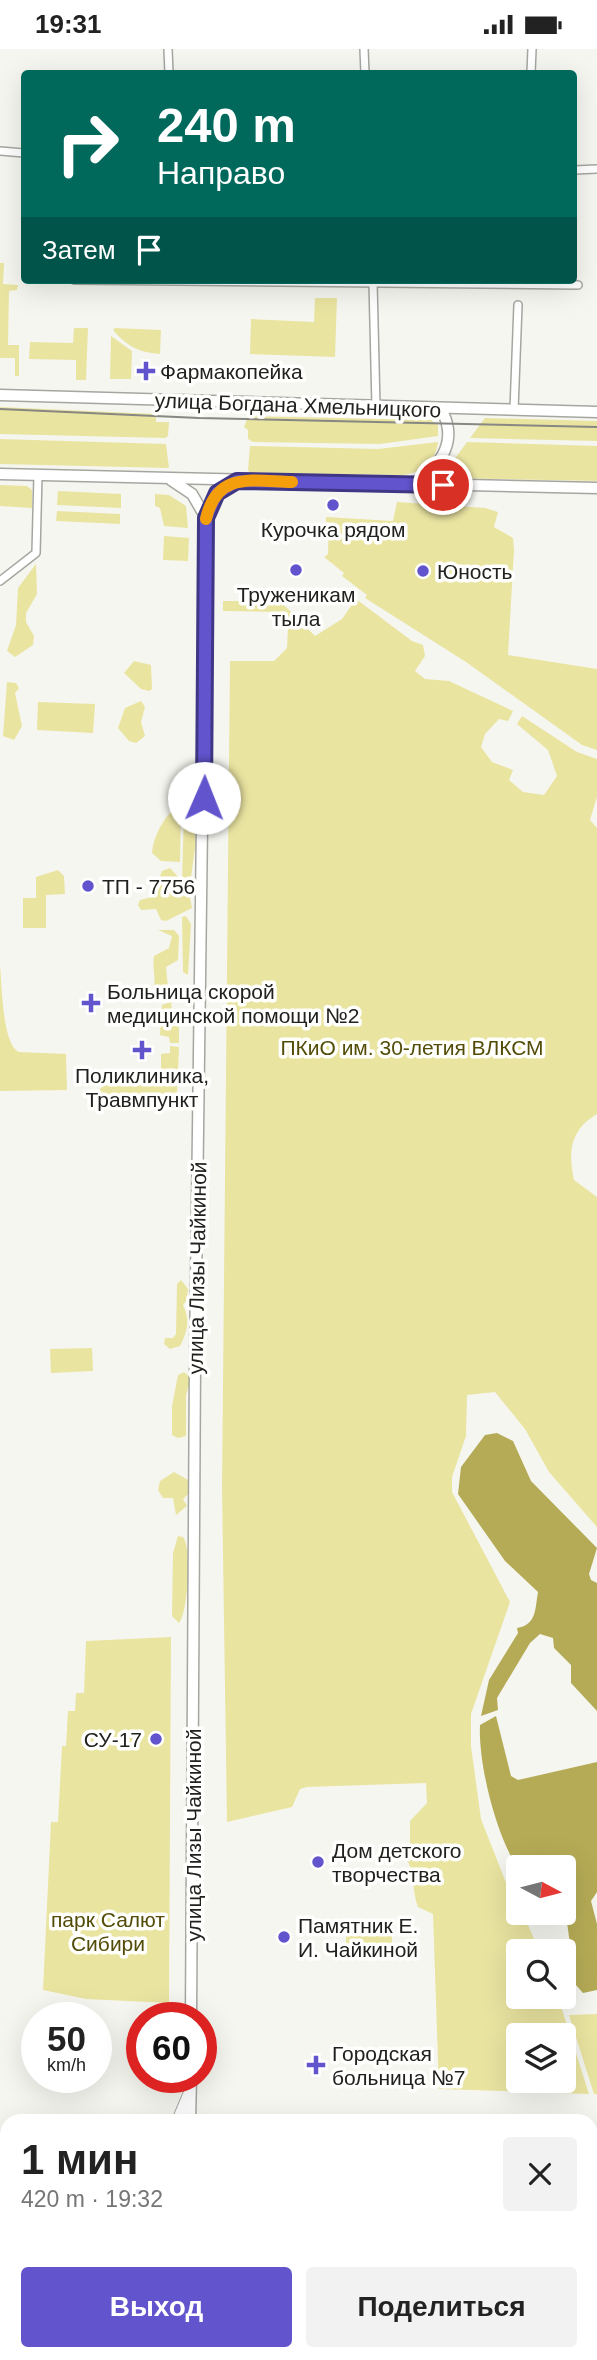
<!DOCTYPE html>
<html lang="ru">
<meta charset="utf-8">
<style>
:root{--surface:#fff;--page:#f2f2f2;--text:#222;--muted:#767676;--accent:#6154cd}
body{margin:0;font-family:Arial,sans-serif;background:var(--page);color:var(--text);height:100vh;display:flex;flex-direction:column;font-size:26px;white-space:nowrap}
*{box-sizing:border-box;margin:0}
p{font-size:23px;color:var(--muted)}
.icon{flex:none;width:38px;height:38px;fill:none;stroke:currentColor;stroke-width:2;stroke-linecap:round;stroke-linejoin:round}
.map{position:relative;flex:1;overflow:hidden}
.sheet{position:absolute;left:0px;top:2065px;width:598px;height:247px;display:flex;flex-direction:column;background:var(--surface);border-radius:21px 21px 0 0;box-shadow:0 7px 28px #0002}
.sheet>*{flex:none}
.hud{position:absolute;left:21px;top:21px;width:556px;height:214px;border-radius:7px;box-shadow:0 7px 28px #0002;background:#00695c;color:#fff;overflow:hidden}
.needle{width:46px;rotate:97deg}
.tools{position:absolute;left:506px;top:1806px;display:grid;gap:14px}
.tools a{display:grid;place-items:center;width:70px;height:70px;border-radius:7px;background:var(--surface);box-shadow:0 7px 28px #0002;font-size:35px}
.speed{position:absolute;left:21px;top:1953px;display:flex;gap:14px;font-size:35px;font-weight:700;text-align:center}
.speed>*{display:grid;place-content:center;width:91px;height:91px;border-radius:50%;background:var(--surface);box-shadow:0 7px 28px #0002;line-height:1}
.speed small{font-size:18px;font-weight:400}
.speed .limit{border:10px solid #d22;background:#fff;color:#111}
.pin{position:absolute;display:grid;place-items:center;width:60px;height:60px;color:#fff;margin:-30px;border:4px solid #fff;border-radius:50%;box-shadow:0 2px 7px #0007}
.me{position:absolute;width:77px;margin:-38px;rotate:1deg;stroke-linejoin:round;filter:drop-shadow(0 0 5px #0008)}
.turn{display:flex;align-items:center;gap:24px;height:147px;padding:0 21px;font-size:32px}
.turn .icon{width:91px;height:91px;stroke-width:2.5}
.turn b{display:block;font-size:49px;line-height:60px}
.then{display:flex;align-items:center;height:66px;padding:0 21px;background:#0003;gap:14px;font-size:26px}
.round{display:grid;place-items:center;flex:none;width:74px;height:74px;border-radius:7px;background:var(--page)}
.head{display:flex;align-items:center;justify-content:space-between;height:119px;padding:0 21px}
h1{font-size:42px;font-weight:700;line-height:52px}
.action{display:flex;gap:14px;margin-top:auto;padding:14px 21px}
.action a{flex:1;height:80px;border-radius:7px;background:var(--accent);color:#fff;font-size:28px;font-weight:700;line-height:80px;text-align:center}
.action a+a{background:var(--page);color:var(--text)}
.status{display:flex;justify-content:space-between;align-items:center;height:49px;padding:0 35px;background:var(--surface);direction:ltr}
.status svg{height:19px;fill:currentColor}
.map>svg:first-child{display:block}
</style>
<div class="status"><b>19:31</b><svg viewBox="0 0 49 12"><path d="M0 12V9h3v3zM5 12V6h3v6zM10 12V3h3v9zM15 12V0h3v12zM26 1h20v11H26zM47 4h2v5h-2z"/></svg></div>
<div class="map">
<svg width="597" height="2311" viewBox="0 0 597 2311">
<rect width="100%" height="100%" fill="#f6f6f0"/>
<g fill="#eae4a1" fill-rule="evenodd">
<polygon points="0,214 4,214 3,235 18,236 17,241 9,242 8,296 19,296 19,327 15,327 15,309 0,309"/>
<polygon points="315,249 337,249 335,308 250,305 251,270 314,273"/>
<polygon points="74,279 88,279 86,331 76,331 76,311 29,310 30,293 73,294"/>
<path d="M 115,279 L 161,281 L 160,305 C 140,304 126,297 113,281 Z"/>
<polygon points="111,287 132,302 131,330 110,330"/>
<polygon points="0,358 156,365 156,373 169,373 168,387 165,389 0,385"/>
<polygon points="248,367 431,371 438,376 438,387 380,395 253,393 248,390 248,381 244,378"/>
<polygon points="485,369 597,372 597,392 470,389"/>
<polygon points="0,390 166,395 169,419 0,415"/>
<path d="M 438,393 C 436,412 422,423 404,426 L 250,424 L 248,421 L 250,397 L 378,400 Z"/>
<polygon points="467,393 597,397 597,432 448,429 445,423"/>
<polygon points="0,436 27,437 32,441 32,459 0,457"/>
<polygon points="58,442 121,445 121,459 57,456"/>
<polygon points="155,445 169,446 186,457 188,479 164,477 160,459 155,457"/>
<polygon points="397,453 485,459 498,463 494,478 513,489 514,501 508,606 597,620 597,701 582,696 466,613 365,549 367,546 342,527 344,524 324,508 328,505 329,473 326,473 326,468 393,472"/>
<polygon points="57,462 120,465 120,475 56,472"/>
<polygon points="164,487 189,489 188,512 163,511"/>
<polygon points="36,515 37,545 26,564 26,573 34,587 33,596 15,608 7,602 16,576 18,539"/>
<path d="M 356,550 L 412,592 L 423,596 L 425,607 L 415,622 L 425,630 L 449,632 L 513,662 L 508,672 L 499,670 L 485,685 L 481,698 L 492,713 L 513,721 L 509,731 L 523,743 L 544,746 L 557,727 L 548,701 L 517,675 L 522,667 L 577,703 L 597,710 L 597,748 L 590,771 L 597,779 L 597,1065 C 570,1081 568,1103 574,1131 L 597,1148 L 597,1478 L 549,1423 L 525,1380 L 495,1343 L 467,1346 L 466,1387 L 452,1428 L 452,1443 L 510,1553 L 471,1665 L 471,1697 L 481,1770 L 512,1849 L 518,1853 L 518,1864 L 523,1864 L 539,1902 L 518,1902 L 518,1948 L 558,1948 L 589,2045 L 439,2040 L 433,1865 L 418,1858 C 412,1843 415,1827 408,1813 L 401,1810 L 410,1796 L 410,1772 L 427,1754 L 426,1734 L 307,1738 L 300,1740 L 292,1758 L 227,1773 L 222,1438 L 230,612 L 274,612 L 287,599 L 288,579 L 278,578 L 278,563 L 223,562 L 223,552 L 255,552 L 256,556 L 278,556 L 281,553 L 315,587 L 342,570 ZM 518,1986 L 564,1986 L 564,2032 L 518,2032 Z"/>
<polygon points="134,612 151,616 152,640 149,642 141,640 124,624"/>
<polygon points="7,633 16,634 19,639 15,644 22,677 14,691 3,687"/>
<polygon points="141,652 145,658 141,673 145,687 136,694 129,692 118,679 125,659"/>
<polygon points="38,653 95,655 93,684 37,681"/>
<polygon points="195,724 196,752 193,775 196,792 189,843 192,859 166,872 161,871 156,860 141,861 138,856 140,851 152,848 162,822 170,819 182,832 185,728"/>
<path d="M 181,755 L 180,813 L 161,812 L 152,804 C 153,787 166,763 181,755 Z"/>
<polygon points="58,821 64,827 65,845 46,846 46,879 23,879 23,849 36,849 36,828"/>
<polygon points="186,867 191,875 188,926 183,923 182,868"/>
<path d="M 158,881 L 174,881 L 179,887 L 178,911 L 166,918 L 168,938 L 154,939 C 156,928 152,919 154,907 L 169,899 L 172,887 Z"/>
<path d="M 0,916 C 2,936 2,995 19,1003 L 66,1005 L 67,1041 L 0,1042 Z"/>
<polygon points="171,953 172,961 179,961 179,994 170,994 169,988 160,986 162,956"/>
<polygon points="170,997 179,998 177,1045 95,1045 106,1034 158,1029 161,1025 161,1005 170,1004"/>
<path d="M 181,1231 L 188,1240 L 187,1251 L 183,1256 C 190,1270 188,1282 180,1297 L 170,1300 L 164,1295 L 165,1289 L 173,1289 L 176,1285 L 177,1235 Z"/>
<polygon points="92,1299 93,1322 51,1324 50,1300"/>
<polygon points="184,1323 191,1329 186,1346 186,1387 178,1389 172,1386 172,1357 178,1326"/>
<polygon points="174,1423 188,1431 188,1445 183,1450 187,1457 176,1466 173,1449 163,1449 158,1441 160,1432"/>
<path d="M 178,1487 L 183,1488 C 192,1499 188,1563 179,1574 L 172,1567 L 173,1504 Z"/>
<polygon points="171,1588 169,1954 86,1950 43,1941 51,1773 58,1773 62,1697 66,1697 68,1662 75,1662 76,1644 84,1644 86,1592"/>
<rect x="346" y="1873" width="46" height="23"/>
<polygon points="597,1965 597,2045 594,2045 569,1966"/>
</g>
<g fill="#b5ab56">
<path d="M 497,1384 L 513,1392 L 531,1432 L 597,1499 L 589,1525 L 591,1531 L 597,1534 L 597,1662 L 571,1634 L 571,1616 L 554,1599 L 553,1589 L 540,1585 L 530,1594 L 497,1649 L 498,1661 L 481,1667 L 489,1631 L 518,1584 L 517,1579 C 537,1576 535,1559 538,1543 L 505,1512 L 458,1445 L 461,1418 L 485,1386 Z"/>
<path d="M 496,1667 L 511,1727 L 518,1731 L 597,1713 L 597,1843 L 591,1852 L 597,1875 L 597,1941 L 583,1944 L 576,1936 L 564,1853 L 564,1818 L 518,1819 C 496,1787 478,1714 480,1676 Z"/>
</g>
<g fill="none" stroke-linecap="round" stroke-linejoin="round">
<defs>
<g id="minor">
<polyline points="168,0 169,24"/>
<polyline points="364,0 365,24"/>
<polyline points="531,24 532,0"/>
<polyline points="0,102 24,104"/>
<polyline points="574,121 597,120"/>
<polyline points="74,231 578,236"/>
<polyline points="373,233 376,358"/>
<polyline points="514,361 518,256"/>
<polyline points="0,532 36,504 38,426"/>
<polyline points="336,2311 336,2305"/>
</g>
<g id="secondary">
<polyline points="177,2072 190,2041"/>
<polyline points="592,2101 597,2106"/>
<polyline points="592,2245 597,2231"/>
<polyline points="159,2305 163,2311"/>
<polyline points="565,2311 566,2305"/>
</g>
<g id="primary">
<polyline points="0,346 597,363"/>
<polyline points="0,425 597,439"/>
<polyline points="171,431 192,445 206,469"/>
<path d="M 418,436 C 441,413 459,392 441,360"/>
<polyline points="191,1969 195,1312 206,469 217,444 237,432"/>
<polyline points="190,2072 191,2028"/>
<polyline points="228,2305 232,2311"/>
</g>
</defs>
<use href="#minor" stroke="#a6a6a1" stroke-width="10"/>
<use href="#secondary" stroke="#a6a6a1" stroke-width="12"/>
<use href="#primary" stroke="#a6a6a1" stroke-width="13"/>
<use href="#minor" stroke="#fff" stroke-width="7"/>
<use href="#secondary" stroke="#fff" stroke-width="10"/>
<use href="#primary" stroke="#fff" stroke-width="10"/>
<polyline stroke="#878783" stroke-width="2" points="0,360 199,369 597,378"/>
<g stroke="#878783" stroke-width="2.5" stroke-dasharray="10 5" stroke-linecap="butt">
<polyline points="0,2264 7,2267"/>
<polyline points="0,2299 7,2303"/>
<polyline points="80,2305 90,2311"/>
</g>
</g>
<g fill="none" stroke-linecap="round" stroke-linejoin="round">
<defs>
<polyline id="route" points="204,749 206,469 217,444 237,432 443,436"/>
</defs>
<use href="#route" stroke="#3f3785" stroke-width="18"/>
<use href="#route" stroke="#6154cd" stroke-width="12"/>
<path stroke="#f59e0b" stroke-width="12" d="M 206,470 C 217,422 252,432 292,433"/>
</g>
<g fill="#6154cd" stroke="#fffffe" stroke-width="2.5">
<path d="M142.5 311.5h7v7h7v7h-7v7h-7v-7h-7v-7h7z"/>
<circle cx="333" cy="456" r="7"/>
<circle cx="296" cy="521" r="7"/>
<circle cx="423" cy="522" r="7"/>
<circle cx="88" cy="837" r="7"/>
<path d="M87.5 943.5h7v7h7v7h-7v7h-7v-7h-7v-7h7z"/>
<path d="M138.5 990.5h7v7h7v7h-7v7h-7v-7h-7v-7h7z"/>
<circle cx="156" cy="1690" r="7"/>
<circle cx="318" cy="1813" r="7"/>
<circle cx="284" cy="1888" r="7"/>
<path d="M312.5 2005.5h7v7h7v7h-7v7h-7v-7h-7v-7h7z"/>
</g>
<g text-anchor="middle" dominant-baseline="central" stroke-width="7" stroke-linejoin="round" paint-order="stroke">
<g font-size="21" fill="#21211f" stroke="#fffffe" text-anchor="start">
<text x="160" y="322">Фармакопейка</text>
<text x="333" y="480" text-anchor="middle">Курочка рядом</text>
<text x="437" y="522">Юность</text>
<text x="296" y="545" text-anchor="middle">Труженикам<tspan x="296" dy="24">тыла</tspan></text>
<text x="102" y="837">ТП - 7756</text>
<text x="107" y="942">Больница скорой<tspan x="107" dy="24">медицинской помощи №2</tspan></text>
<text x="142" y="1026" text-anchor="middle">Поликлиника,<tspan x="142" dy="24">Травмпункт</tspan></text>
<text x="142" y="1690" text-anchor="end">СУ-17</text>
<text x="332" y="1801">Дом детского<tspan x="332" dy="24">творчества</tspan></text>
<text x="298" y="1876">Памятник Е.<tspan x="298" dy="24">И. Чайкиной</tspan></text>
<text x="332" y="2004">Городская<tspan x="332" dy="24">больница №7</tspan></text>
</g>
<g font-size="21" fill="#21211f" stroke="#fffffe">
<text transform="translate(298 356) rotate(2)">улица Богдана Хмельницкого</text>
<text transform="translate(197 1219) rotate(-89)">улица Лизы Чайкиной</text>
<text transform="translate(193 1786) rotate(-90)">улица Лизы Чайкиной</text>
</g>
<g font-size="21" fill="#534c07" stroke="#fffffe">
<text x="412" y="998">ПКиО им. 30-летия ВЛКСМ</text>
<text x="108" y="1870">парк Салют<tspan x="108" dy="24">Сибири</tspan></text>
</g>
</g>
</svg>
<div class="tools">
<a><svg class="needle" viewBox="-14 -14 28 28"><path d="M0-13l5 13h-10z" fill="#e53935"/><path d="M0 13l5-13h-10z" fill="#767676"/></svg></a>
<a><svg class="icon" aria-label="search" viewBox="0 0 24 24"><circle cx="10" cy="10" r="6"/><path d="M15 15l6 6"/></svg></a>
<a><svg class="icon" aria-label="layers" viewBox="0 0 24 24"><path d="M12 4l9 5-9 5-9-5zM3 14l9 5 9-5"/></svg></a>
</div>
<div class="speed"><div>50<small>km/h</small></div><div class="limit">60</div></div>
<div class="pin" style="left:443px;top:436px;background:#d93025"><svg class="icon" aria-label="arrive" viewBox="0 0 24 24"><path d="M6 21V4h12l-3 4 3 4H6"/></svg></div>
<svg class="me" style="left:204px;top:749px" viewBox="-20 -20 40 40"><circle r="19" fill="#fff"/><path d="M0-13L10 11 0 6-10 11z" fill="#6154cd"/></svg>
<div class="hud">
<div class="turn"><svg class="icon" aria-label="right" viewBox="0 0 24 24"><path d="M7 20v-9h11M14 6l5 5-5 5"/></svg><div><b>240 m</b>Направо</div></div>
<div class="then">Затем<svg class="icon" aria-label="arrive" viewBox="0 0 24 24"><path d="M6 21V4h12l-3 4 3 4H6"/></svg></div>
</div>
<section class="sheet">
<div class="head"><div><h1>1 мин</h1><p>420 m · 19:32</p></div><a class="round"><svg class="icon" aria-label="close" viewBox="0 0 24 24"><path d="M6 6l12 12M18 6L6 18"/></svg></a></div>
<div class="action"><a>Выход</a><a>Поделиться</a></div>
</section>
</div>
